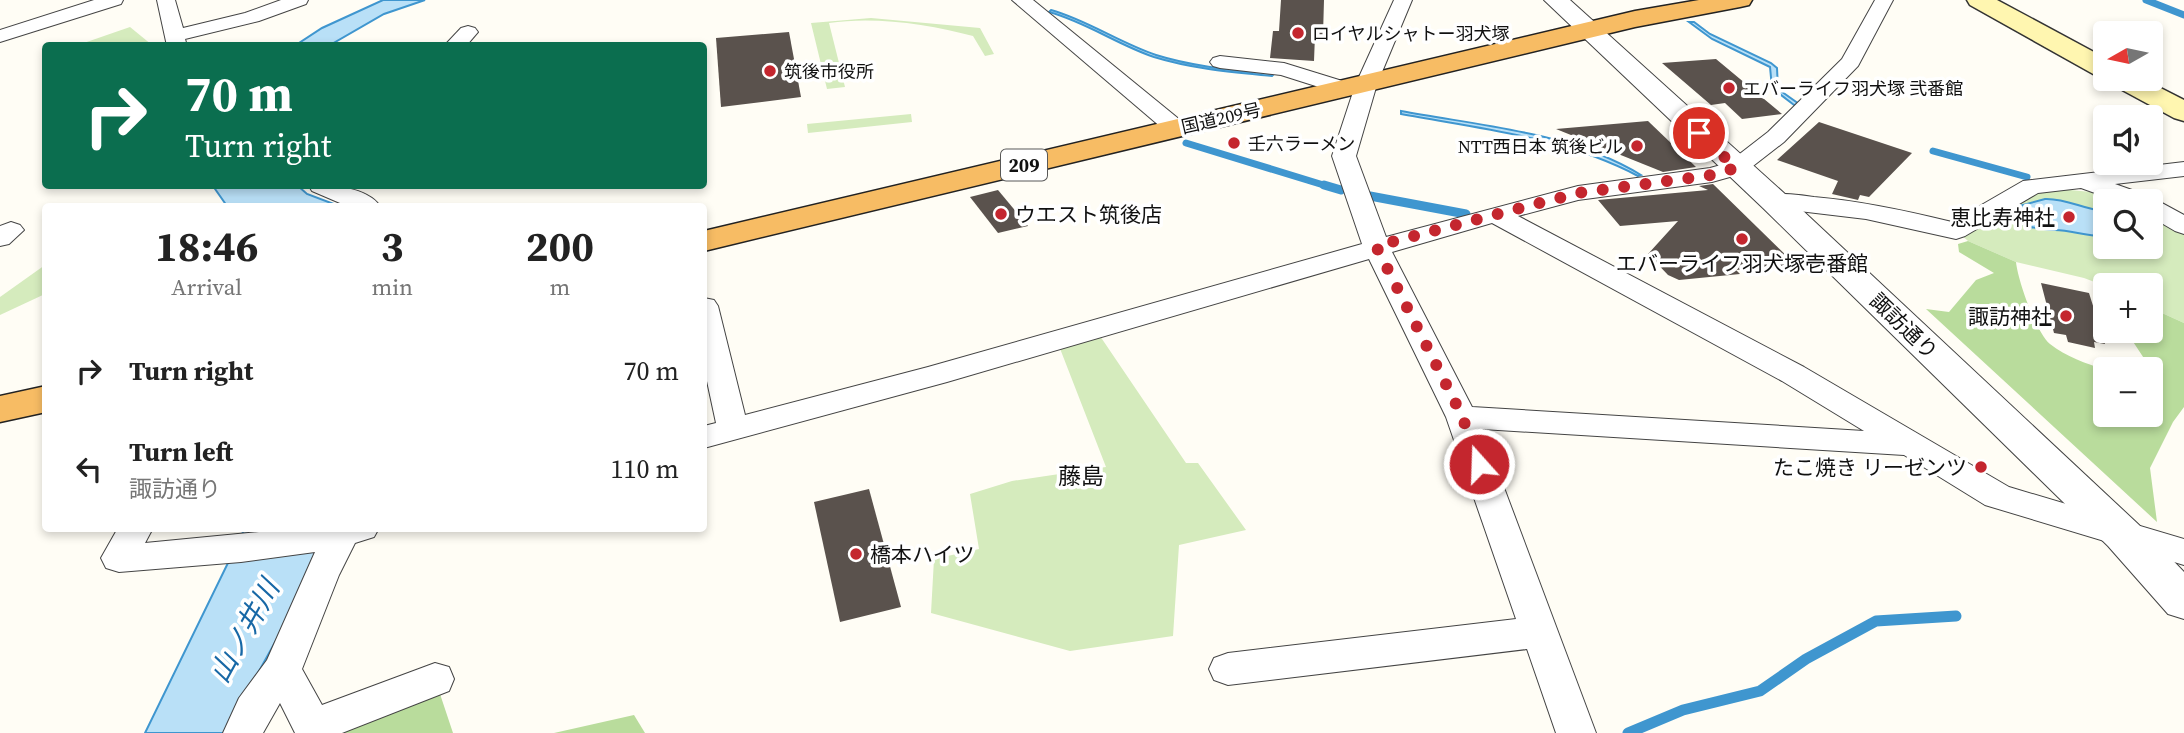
<!DOCTYPE html>
<meta charset="utf-8">
<style>
:root{--surface:#fff;--page:#f2f2f2;--text:#222;--muted:#767676}
body{margin:0;font-family:"Source Serif 4","Noto Sans JP",serif;background:var(--page);color:var(--text);height:100vh;display:flex;flex-direction:column;font-size:26px;white-space:nowrap}
*{box-sizing:border-box;margin:0}
p{font-size:23px;color:var(--muted)}
.icon{flex:none;width:38px;height:38px;fill:none;stroke:currentColor;stroke-width:2;stroke-linecap:round;stroke-linejoin:round}
.map{position:relative;flex:1;overflow:hidden}
.sheet{position:absolute;left:42px;top:203px;width:665px;height:329px;display:flex;flex-direction:column;background:var(--surface);border-radius:7px;box-shadow:0 4px 10px #0003}
.sheet>*{flex:none}
.top-card{position:absolute;left:42px;top:42px;width:665px;height:147px;border-radius:7px;box-shadow:0 4px 10px #0003;background:#0b6e4f;color:#fff;overflow:hidden}
.needle{width:46px;rotate:261deg}
.tools{position:absolute;left:2093px;top:21px;display:grid;gap:14px}
.tools a{display:grid;place-items:center;width:70px;height:70px;border-radius:7px;background:var(--surface);box-shadow:0 4px 10px #0003;font-size:35px}
.pin{position:absolute;display:grid;place-items:center;width:60px;height:60px;color:#fff;margin:-30px;border:4px solid #fff;border-radius:50%;box-shadow:0 2px 7px #0007}
.me{position:absolute;width:77px;margin:-38px;rotate:340deg;stroke-linejoin:round;filter:drop-shadow(0 0 5px #0008)}
.turn{display:flex;align-items:center;gap:24px;height:147px;padding:0 28px;font-size:32px}
.turn .icon{width:91px;height:91px;stroke-width:2.5}
.turn b{display:block;font-size:49px;line-height:60px}
.eta{display:flex;justify-content:space-evenly;align-items:center;height:119px;text-align:center}
.eta b{font-size:42px;font-weight:700;line-height:49px}
ul{padding:0;list-style:none}
li{display:flex;align-items:center;gap:21px;height:98px;padding:0 28px}
li div{flex:1}
li b{display:block;font-size:26px}
li em{font-style:normal}
.map>svg:first-child{display:block}
</style>
<div class="map">
<svg width="2184" height="733" viewBox="0 0 2184 733">
<rect width="100%" height="100%" fill="#fffdf5"/>
<g fill="#d5ebbd">
<path d="M 871,18 L 980,28 L 994,54 L 985,56 L 973,36 C 930,24 873,16 829,23 L 845,87 L 827,89 L 811,23 Z"/>
<polygon points="130,27 152,45 78,45"/>
<polygon points="911,114 912,122 808,133 807,124"/>
<polygon points="2038,187 2102,193 2128,201 2105,201 2105,247 2151,247 2151,209 2184,229 2184,323 2151,308 2151,285 2105,286 2084,278 2016,262 1968,241 1959,233"/>
<polygon points="45,265 45,294 0,315 0,297"/>
<polygon points="1100,336 1186,463 1198,463 1246,530 1179,545 1173,636 1070,651 931,613 934,559 979,549 970,494 1012,481 1106,467 1059,346"/>
</g>
<g fill="#b9dc9c">
<path d="M 1968,241 L 2016,262 C 2018,281 2036,332 2050,344 C 2066,357 2086,363 2105,370 L 2105,415 L 2151,415 L 2151,369 L 2126,331 L 2151,331 L 2151,308 L 2184,323 L 2184,407 L 2173,422 L 2150,468 L 2157,522 L 1926,309 L 1949,312 L 1976,280 L 1994,273 L 1959,252 L 1958,244 Z"/>
<polygon points="439,691 453,733 337,733"/>
<polygon points="634,715 645,733 554,733"/>
</g>
<g fill="#b9e0f7" stroke="#3f96cf" stroke-width="2">
<polygon points="383,0 425,0 384,14 330,45 296,45 322,28"/>
<path d="M 1051,10 C 1087,20 1120,43 1156,55 C 1194,67 1234,70 1274,74 L 1272,76 C 1232,72 1193,69 1154,57 C 1118,45 1086,22 1049,12 Z"/>
<polygon points="1689,22 1694,22 1710,34 1771,63 1777,68 1778,89 1799,104 1794,105 1772,88 1770,67 1712,39"/>
<path d="M 1401,111 C 1481,126 1571,132 1641,175 L 1638,176 C 1564,137 1482,129 1401,114 Z"/>
<polygon points="213,186 298,186 307,194 339,206 227,206"/>
<path d="M 2045,199 C 2067,198 2084,210 2105,211 L 2105,236 C 2087,237 2072,230 2055,230 C 2038,229 2023,228 2008,215 L 2016,207 Z"/>
<polygon points="245,528 334,529 318,565 258,673 232,733 145,733"/>
</g>
<g fill="none" stroke-linecap="round" stroke-linejoin="round">
<g stroke="#3f96cf" stroke-width="7">
<polyline points="2146,0 2184,15"/>
<polyline points="1186,143 1330,187"/>
<polyline points="1933,151 2027,177"/>
</g>
<g stroke="#3f96cf" stroke-width="9">
<polyline points="1324,185 1341,190"/>
<polyline points="1370,196 1466,214"/>
</g>
<polyline stroke="#3f96cf" stroke-width="11" points="1628,733 1683,710 1760,691 1806,659 1876,621 1956,616"/>
</g>
<g fill="#5a524d">
<polygon points="1281,0 1324,0 1323,35 1315,35 1314,61 1270,58 1273,31 1279,31"/>
<polygon points="789,32 801,97 721,107 716,38"/>
<polygon points="1716,59 1782,114 1742,119 1725,103 1711,105 1662,63"/>
<polygon points="1648,121 1696,167 1663,172 1556,129"/>
<polygon points="1819,122 1912,153 1869,197 1860,195 1858,200 1832,194 1838,181 1777,160"/>
<polygon points="1713,184 1796,265 1736,270 1740,274 1679,280 1668,275 1648,254 1678,221 1620,226 1598,200 1708,190 1699,186"/>
<polygon points="998,190 1028,226 998,233 970,197"/>
<polygon points="2041,283 2089,293 2105,344 2094,342 2095,348 2068,342 2066,335 2054,333"/>
<polygon points="869,489 901,607 840,622 814,502"/>
</g>
<g fill="none" stroke-linecap="round" stroke-linejoin="round">
<defs>
<g id="minor">
<polygon points="94,0 123,0 121,4 0,42 0,30"/>
<polygon points="157,0 175,0 183,28 245,13 281,0 308,0 306,4 259,21 185,39 187,46 167,46"/>
<polygon points="1012,0 1033,0 1185,124 1188,129 1185,134 1169,134"/>
<path d="M 1394,0 L 1412,0 L 1377,84 L 1356,156 L 1386,237 L 1578,186 L 1710,168 L 1728,163 L 1768,132 L 1842,59 L 1875,0 L 1893,0 L 1858,66 L 1784,142 L 1744,173 L 1712,182 L 1578,200 L 1518,216 L 1804,367 L 2009,487 L 2184,539 L 2184,565 L 1985,505 L 1904,455 L 1482,429 L 1596,733 L 1556,733 L 1527,649 L 1228,685 L 1214,680 L 1209,669 L 1214,658 L 1228,653 L 1516,619 L 1446,417 L 1369,259 L 947,382 L 704,448 L 704,426 L 716,423 L 704,367 L 704,298 L 714,300 L 718,306 L 745,415 L 928,367 L 1362,244 L 1332,156 L 1353,92 L 1344,95 L 1281,75 L 1220,68 L 1213,66 L 1210,62 L 1213,58 L 1220,56 L 1284,63 L 1352,84 L 1354,88 ZM 1492,223 L 1782,381 L 1864,431 L 1472,407 L 1392,252 Z"/>
<polygon points="468,26 475,28 478,32 466,46 444,46 461,28"/>
<path d="M 2184,162 L 2184,176 L 2115,184 L 2149,196 L 2184,215 L 2184,234 L 2175,231 L 2151,217 L 2151,201 L 2117,201 L 2081,188 L 2038,193 L 1965,236 L 1956,239 L 1866,219 L 1774,208 L 1765,206 L 1762,201 L 1765,196 C 1781,192 1798,195 1814,197 C 1861,201 1907,211 1952,222 L 2023,181 Z"/>
<path d="M 309,186 C 329,184 367,187 380,206 L 347,206 L 312,191 Z"/>
<polygon points="11,222 20,225 24,230 9,244 0,246 0,226"/>
<polygon points="118,528 153,528 145,543 299,528 379,528 374,537 355,543 339,575 302,669 322,705 435,663 449,667 454,679 449,691 342,733 295,733 280,703 263,733 223,733 239,698 267,660 315,552 241,562 119,572 106,568 101,558"/>
</g>
<polygon id="tertiary" points="1544,0 1570,0 1785,194 2138,524 2184,572 2184,619 2168,614 2108,546 1763,208"/>
<g id="secondary">
<polygon points="1967,0 1997,0 2105,58 2105,77 2095,75 1970,5"/>
<polygon points="2109,79 2143,79 2184,100 2184,121 2174,118 2113,85"/>
</g>
<g id="trunk">
<polygon points="1699,0 1752,0 1749,5 1740,7 1635,27 704,251 704,231 1635,11"/>
<polygon points="46,386 46,412 0,422 0,396"/>
</g>
</defs>
<use href="#minor" stroke="#444" stroke-width="2"/>
<use href="#tertiary" stroke="#444" stroke-width="2"/>
<use href="#secondary" stroke="#333" stroke-width="3"/>
<use href="#trunk" stroke="#222" stroke-width="3"/>
<use href="#minor" fill="#fff" fill-rule="evenodd"/>
<use href="#tertiary" fill="#fff" fill-rule="evenodd"/>
<use href="#secondary" fill="#fff6b0" fill-rule="evenodd"/>
<use href="#trunk" fill="#f7bc64" fill-rule="evenodd"/>
</g>
<g fill="none" stroke-linecap="round" stroke-linejoin="round">
<polyline stroke="#c4262e" stroke-width="12" stroke-dasharray="0 21.6" points="1479,464 1462,416 1376,246 1578,193 1712,175 1736,168 1699,133"/>
</g>
<g fill="#c4262e" stroke="#fff" stroke-width="2.5">
<circle cx="1298" cy="33" r="7"/>
<circle cx="770" cy="71" r="7"/>
<circle cx="1729" cy="88" r="7"/>
<circle cx="1234" cy="143" r="7"/>
<circle cx="1637" cy="146" r="7"/>
<circle cx="1001" cy="214" r="7"/>
<circle cx="2069" cy="217" r="7"/>
<circle cx="1742" cy="239" r="7"/>
<circle cx="2066" cy="316" r="7"/>
<circle cx="1981" cy="467" r="7"/>
<circle cx="856" cy="554" r="7"/>
</g>
<g text-anchor="middle" dominant-baseline="central" stroke-width="7" stroke-linejoin="round" paint-order="stroke">
<g font-size="18" fill="#111" stroke="#fff" text-anchor="start">
<text x="1312" y="33">ロイヤルシャトー羽犬塚</text>
<text x="784" y="71">筑後市役所</text>
<text x="1743" y="88">エバーライフ羽犬塚 弐番館</text>
<text x="1248" y="143">壬六ラーメン</text>
<text x="1623" y="146" text-anchor="end">NTT西日本 筑後ビル</text>
</g>
<g font-size="18" fill="#111" stroke="#fff">
<text transform="translate(1221 118) rotate(-13)">国道209号</text>
</g>
<rect fill="#fff" stroke="#585858" stroke-width="2" x="1001" y="149.5" width="46" height="31" rx="5"/>
<g font-size="19" font-weight="bold" fill="#111">
<text x="1024" y="165">209</text>
</g>
<g font-size="21" fill="#111" stroke="#fff" text-anchor="end">
<text x="1015" y="214" text-anchor="start">ウエスト筑後店</text>
<text x="2055" y="217">恵比寿神社</text>
<text x="1742" y="263" text-anchor="middle">エバーライフ羽犬塚壱番館</text>
<text x="2052" y="316">諏訪神社</text>
<text x="1967" y="467">たこ焼き リーゼンツ</text>
<text x="870" y="554" text-anchor="start">橋本ハイツ</text>
</g>
<g font-size="21" fill="#111" stroke="#fff">
<text transform="translate(1904 326) rotate(44)">諏訪通り</text>
</g>
<g font-size="23" fill="#111" stroke="#fff">
<text x="1081" y="476">藤島</text>
</g>
<g font-size="28" font-style="italic" fill="#1768a6" stroke="#fff">
<text transform="translate(244 631) rotate(-61)">山ノ井川</text>
</g>
</g>
</svg>
<div class="tools">
<a><svg class="needle" viewBox="-14 -14 28 28"><path d="M0-13l5 13h-10z" fill="#e53935"/><path d="M0 13l5-13h-10z" fill="#767676"/></svg></a>
<a><svg class="icon" aria-label="sound" viewBox="0 0 24 24"><path d="M4 9h4l5-4v14l-5-4H4zM17 9q2 3 0 6"/></svg></a>
<a><svg class="icon" aria-label="search" viewBox="0 0 24 24"><circle cx="10" cy="10" r="6"/><path d="M15 15l6 6"/></svg></a>
<a>+</a>
<a>−</a>
</div>
<div class="pin" style="left:1699px;top:133px;background:#d93025"><svg class="icon" aria-label="arrive" viewBox="0 0 24 24"><path d="M6 21V4h12l-3 4 3 4H6"/></svg></div>
<svg class="me" style="left:1479px;top:464px" viewBox="-20 -20 40 40"><circle r="17" fill="#c4262e" stroke="#fff" stroke-width="3"/><path d="M0-11L8 9 0 5-8 9z" fill="#fff"/></svg>
<div class="top-card">
<div class="turn"><svg class="icon" aria-label="right" viewBox="0 0 24 24"><path d="M7 20v-9h11M14 6l5 5-5 5"/></svg><div><b>70 m</b>Turn right</div></div>
</div>
<section class="sheet">
<div class="eta">
<div><b>18:46</b><p>Arrival</p></div>
<div><b>3</b><p>min</p></div>
<div><b>200</b><p>m</p></div>
</div>
<ul>
<li><svg class="icon" aria-label="right" viewBox="0 0 24 24"><path d="M7 20v-9h11M14 6l5 5-5 5"/></svg><div><b>Turn right</b></div><em>70 m</em></li>
<li><svg class="icon" aria-label="left" viewBox="0 0 24 24"><path d="M17 20v-9H6M10 6l-5 5 5 5"/></svg><div><b>Turn left</b><p>諏訪通り</p></div><em>110 m</em></li>
</ul>
</section>
</div>
